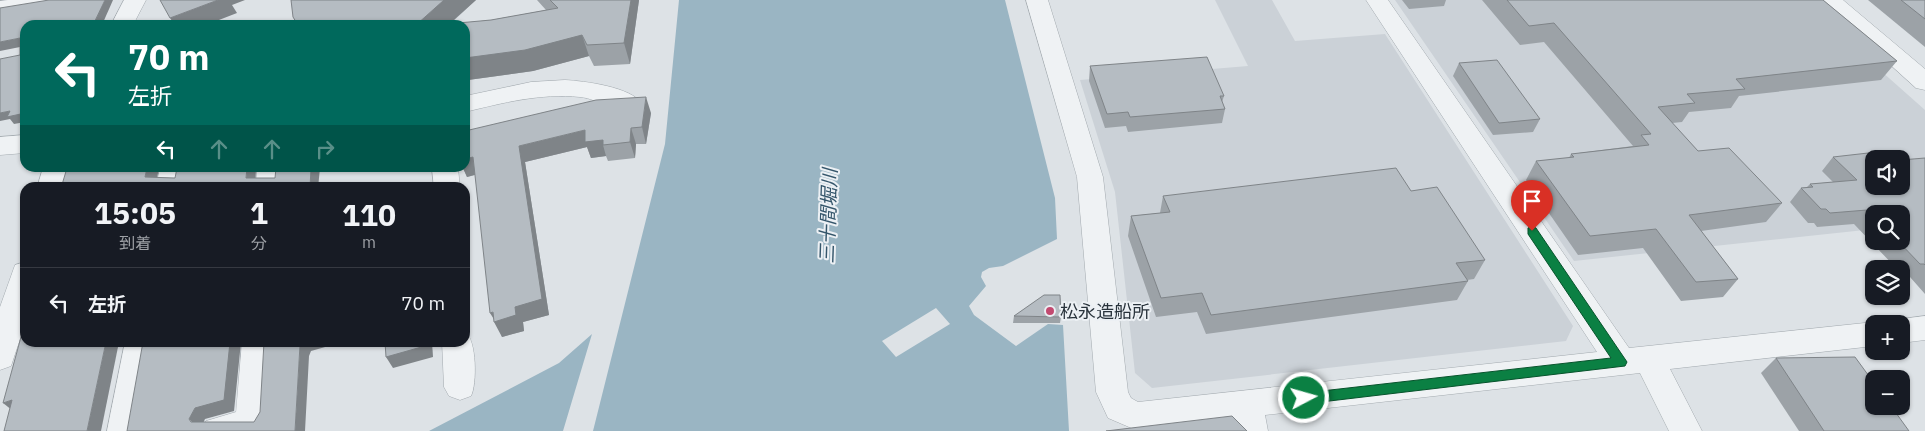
<!DOCTYPE html>
<html lang="ja">
<meta charset="utf-8">
<style>
:root{--surface:#171b24;--page:#20242c;--text:#f1f3f6;--muted:#9ea1a6;--line:#363941}
body{margin:0;font-family:"IBM Plex Sans","Noto Sans JP",sans-serif;background:var(--page);color:var(--text);height:100vh;display:flex;flex-direction:column;font-size:19px;white-space:nowrap}
*{box-sizing:border-box;margin:0}
p{font-size:16px;color:var(--muted)}
.icon{flex:none;width:28px;height:28px;fill:none;stroke:currentColor;stroke-width:2;stroke-linecap:round;stroke-linejoin:round}
.map{position:relative;flex:1;overflow:hidden}
.sheet{position:absolute;left:20px;top:182px;width:450px;height:165px;display:flex;flex-direction:column;background:var(--surface);border-radius:15px;box-shadow:0 1px 4px #0004}
.sheet>*{flex:none}
.banner{position:absolute;left:20px;top:20px;width:450px;height:152px;border-radius:15px;box-shadow:0 1px 4px #0004;background:#00695c;color:#fff;overflow:hidden}
.fabs{position:absolute;left:1865px;top:150px;display:grid;gap:10px}
.fabs a{display:grid;place-items:center;width:45px;height:45px;border-radius:10px;background:var(--surface);box-shadow:0 1px 4px #0004;font-size:25px}
.pin{position:absolute;display:grid;place-items:center;width:42px;height:42px;color:#fff;margin:-51px -21px;border-radius:50% 50% 50% 0;rotate:-45deg;box-shadow:0 0 5px #0007}
.pin .icon{rotate:45deg}
.me{position:absolute;width:55px;margin:-28px;rotate:84deg;stroke-linejoin:round;filter:drop-shadow(0 0 4px #0008)}
.turn{display:flex;align-items:center;gap:18px;height:105px;padding:0 25px;font-size:22px}
.turn .icon{width:65px;height:65px;stroke-width:2.5}
.turn b{display:block;font-size:35px;line-height:42px}
.lanes{display:flex;align-items:center;height:48px;padding:0 25px;background:#0003;justify-content:center;gap:25px;direction:ltr}
.lanes .off{opacity:.35}
.eta{display:flex;justify-content:space-evenly;align-items:center;height:85px;text-align:center}
.eta b{font-size:30px;font-weight:700;line-height:35px}
ul{padding:0;list-style:none}
li{display:flex;align-items:center;gap:15px;height:70px;padding:0 25px;border-top:1px solid var(--line)}
li div{flex:1}
li b{display:block;font-size:19px}
li em{font-style:normal}
.map>svg:first-child{display:block}
</style>
<div class="map">
<svg width="1925" height="431" viewBox="0 0 1925 431">
<rect width="100%" height="100%" fill="#dde2e6"/>
<g fill="#cbd1d7" fill-rule="evenodd">
<polygon points="1215,0 1272,0 1295,41 1385,34 1573,326 1566,341 1152,388 1135,373 1115,192 1080,80 1248,66"/>
<path d="M 1395,0 L 1801,0 L 1925,110 L 1925,224 L 1901,214 L 1874,214 L 1874,229 L 1574,261 ZM 1874,159 L 1901,159 L 1901,186 L 1874,186 Z"/>
</g>
<g fill="#9ab5c3">
<polygon points="679,0 1005,0 1055,198 1057,239 1003,266 989,268 982,272 981,277 986,286 969,306 974,315 1016,346 1048,324 1063,325 1069,431 593,431 665,144"/>
<polygon points="592,334 563,431 429,431 559,363"/>
</g>
<polygon fill="#dde2e6" points="936,308 950,324 896,357 882,341"/>
<g fill="none" stroke-linecap="round" stroke-linejoin="round">
<defs>
<g id="minor">
<polygon points="8,0 59,0 56,5 0,15 0,1"/>
<polygon points="124,0 146,0 133,25 111,25"/>
<polygon points="1026,0 1048,0 1103,177 1128,392 1131,398 1138,402 1597,352 1366,0 1388,0 1629,348 1874,322 1880,324 1874,324 1874,346 1670,369 1702,431 1669,431 1640,373 1265,415 1268,431 1236,431 1233,419 1136,430 1108,418 1096,392 1077,177"/>
<polygon points="1819,0 1843,0 1925,69 1925,90 1916,88"/>
<path d="M 565,80 C 584,81 632,87 642,104 L 639,110 C 619,115 600,99 580,97 C 541,93 502,103 465,112 L 465,96 L 531,82 Z"/>
<polygon points="25,135 25,153 0,155 0,137"/>
<polygon points="43,168 69,168 64,188 37,188"/>
<polygon points="160,168 186,168 183,188 156,188"/>
<polygon points="257,168 283,168 282,188 256,188"/>
<polygon points="432,168 458,168 460,188 434,188"/>
<polygon points="25,262 25,324 11,366 0,370 0,307 15,265"/>
<polygon points="1925,316 1925,340 1901,343 1901,324 1890,324 1901,319"/>
<path d="M 465,332 C 477,339 477,385 471,396 L 460,400 L 449,396 L 444,387 L 442,342 L 465,342 Z"/>
<polygon points="125,342 155,342 139,431 107,431"/>
<polygon points="242,342 272,342 268,422 264,431 202,431 206,421 236,412"/>
</g>
</defs>
<use href="#minor" stroke="#a3aaaf" stroke-width="1"/>
<use href="#minor" fill="#eff2f4" fill-rule="evenodd"/>
</g>
<g fill="#9ca2a7" fill-rule="evenodd">
<polygon points="291,0 476,0 450,24 491,20 546,10 537,0 639,0 630,64 594,66 589,56 533,71 468,80 465,80 465,25 298,25"/>
<polygon points="1402,0 1446,0 1444,6 1409,9"/>
<polygon points="1482,0 1823,0 1897,61 1881,80 1739,96 1731,108 1689,112 1682,122 1672,123 1698,151 1782,203 1766,222 1701,231 1738,279 1723,297 1681,301 1643,248 1578,255 1526,180 1536,161 1569,158 1571,154 1633,146 1544,42 1520,45"/>
<polygon points="1868,0 1925,0 1925,47"/>
<polygon points="1459,63 1540,119 1533,132 1493,135 1453,76"/>
<polygon points="1090,66 1224,96 1222,102 1225,109 1222,123 1128,132 1126,126 1105,128 1089,81"/>
<polygon points="651,113 646,144 636,144 635,158 608,161 606,156 591,158 587,147 525,162 549,315 523,322 524,331 502,337 475,175 467,177 463,168"/>
<path d="M 1833,157 L 1874,186 L 1925,158 L 1925,294 L 1910,277 L 1906,278 L 1901,273 L 1901,269 L 1897,269 L 1854,224 L 1817,227 L 1814,223 L 1808,223 L 1790,202 L 1801,188 L 1807,187 L 1810,184 L 1833,182 L 1822,171 ZM 1874,214 L 1901,241 L 1874,241 Z"/>
<polygon points="1411,191 1485,260 1474,279 1467,280 1468,281 1457,300 1206,334 1197,312 1156,317 1128,236 1131,216 1160,213 1163,196"/>
<polygon points="1014,316 1061,317 1060,323 1013,323"/>
<polygon points="1776,358 1909,431 1799,431 1761,373"/>
</g>
<g fill="#7f8488">
<polygon points="105,0 113,0 102,25 93,25"/>
<polygon points="218,0 245,0 232,5 237,13 206,25 175,25 170,18"/>
<polygon points="444,0 476,0 448,25 416,25"/>
<polygon points="631,0 639,0 630,64 624,43"/>
<polygon points="582,35 589,56 533,71 468,80 465,73 465,58"/>
<polygon points="20,38 25,46 0,51 0,42"/>
<polygon points="646,97 651,113 646,144 642,127"/>
<polygon points="10,111 25,113 25,122 14,124 10,119 0,121 0,113"/>
<polygon points="631,128 636,144 635,158 630,142"/>
<polygon points="585,130 603,140 603,145 606,156 591,158 587,147 525,162 549,315 523,322 524,331 502,337 494,322 495,321 490,313 515,307 519,146"/>
<polygon points="473,157 481,173 467,177 463,168 465,168 465,159"/>
<polygon points="147,168 159,168 155,188 145,177"/>
<polygon points="247,168 256,168 255,188 246,178"/>
<polygon points="311,168 320,168 318,188 310,188"/>
<polygon points="106,342 119,342 101,431 87,431"/>
<polygon points="230,342 241,342 234,411 205,419 200,430 189,419"/>
<polygon points="301,342 343,342 311,351 309,356 305,431 295,431 300,345"/>
<polygon points="425,342 432,342 433,357 393,368 386,357"/>
<polygon points="12,400 17,414 3,403"/>
</g>
<g fill="#b5bcc2" stroke="#7f8488">
<polygon points="49,0 105,0 93,25 25,25 25,113 7,117 10,111 0,113 0,59 20,55 20,38 0,42 0,8"/>
<polygon points="160,0 218,0 170,18"/>
<polygon points="291,0 444,0 416,25 298,25 293,17"/>
<polygon points="550,0 631,0 624,43 587,45 582,35 525,50 465,58 465,25 436,25 491,20 558,8"/>
<polygon points="1507,0 1823,0 1897,61 1736,79 1745,89 1687,94 1695,103 1658,107 1698,151 1729,148 1782,203 1689,215 1738,279 1696,282 1656,229 1590,236 1536,161 1574,157 1571,154 1649,145 1641,135 1651,134 1554,23 1529,26"/>
<polygon points="1901,0 1925,0 1925,19"/>
<polygon points="1207,57 1224,96 1220,96 1225,109 1130,117 1128,112 1107,114 1090,66"/>
<polygon points="1497,60 1540,119 1499,123 1459,63"/>
<polygon points="646,97 642,127 631,128 630,142 603,145 603,140 585,142 585,130 519,146 542,299 515,307 516,315 494,322 493,312 490,313 473,157 465,159 465,131 596,100"/>
<polygon points="1877,152 1885,159 1874,159 1874,186 1901,186 1901,160 1925,158 1925,265 1924,264 1920,264 1898,241 1901,241 1901,214 1874,214 1874,216 1867,210 1830,213 1826,209 1821,209 1801,188 1813,187 1810,184 1857,180 1833,157"/>
<polygon points="67,168 147,168 145,177 175,178 177,168 247,168 246,178 275,178 276,168 311,168 310,188 61,188"/>
<polygon points="1396,168 1411,191 1437,187 1485,260 1456,263 1468,281 1211,315 1202,293 1161,298 1131,216 1170,212 1163,196"/>
<polygon points="1044,295 1060,295 1061,317 1014,316"/>
<polygon points="25,326 25,342 106,342 87,431 4,431 12,400 3,403 21,337"/>
<polygon points="143,342 230,342 224,400 195,408 189,419 191,422 254,422 260,412 264,342 301,342 300,345 295,431 127,431"/>
<polygon points="385,342 425,342 425,346 386,357"/>
<polygon points="1855,357 1874,383 1874,406 1891,406 1909,431 1824,431 1776,358"/>
<polygon points="1232,416 1247,431 1106,431"/>
</g>
<polygon fill="#0b8043" stroke="#07532c" points="1532,226 1536,228 1625,359 1627,362 1625,366 1304,404 1299,402 1297,398 1299,394 1304,393 1611,358 1528,234 1528,228"/>
<circle fill="#c24a70" stroke="#ecf0f4" stroke-width="2" cx="1050" cy="311" r="5"/>
<g text-anchor="middle" dominant-baseline="central" stroke-width="4" stroke-linejoin="round" paint-order="stroke">
<g font-size="18" fill="#28323b" stroke="#ecf0f4" text-anchor="start">
<text x="1060" y="311">松永造船所</text>
</g>
<g font-size="19" font-style="italic" fill="#35566b" stroke="#ecf0f4">
<text transform="translate(828 216) rotate(-88)">三十間堀川</text>
</g>
</g>
</svg>
<div class="fabs">
<a><svg class="icon" aria-label="sound" viewBox="0 0 24 24"><path d="M4 9h4l5-4v14l-5-4H4zM17 9q2 3 0 6"/></svg></a>
<a><svg class="icon" aria-label="search" viewBox="0 0 24 24"><circle cx="10" cy="10" r="6"/><path d="M15 15l6 6"/></svg></a>
<a><svg class="icon" aria-label="layers" viewBox="0 0 24 24"><path d="M12 4l9 5-9 5-9-5zM3 14l9 5 9-5"/></svg></a>
<a>+</a>
<a>−</a>
</div>
<div class="pin" style="left:1532px;top:231px;background:#d93025"><svg class="icon" aria-label="arrive" viewBox="0 0 24 24"><path d="M6 21V4h12l-3 4 3 4H6"/></svg></div>
<svg class="me" style="left:1304px;top:398px" viewBox="-20 -20 40 40"><circle r="17" fill="#0b8043" stroke="#fff" stroke-width="3"/><path d="M0-11L8 9 0 5-8 9z" fill="#fff"/></svg>
<div class="banner">
<div class="turn"><svg class="icon" aria-label="left" viewBox="0 0 24 24"><path d="M17 20v-9H6M10 6l-5 5 5 5"/></svg><div><b>70 m</b>左折</div></div>
<div class="lanes"><svg class="icon" aria-label="left" viewBox="0 0 24 24"><path d="M17 20v-9H6M10 6l-5 5 5 5"/></svg><svg class="icon off" aria-label="ahead" viewBox="0 0 24 24"><path d="M12 20V5M6 11l6-6 6 6"/></svg><svg class="icon off" aria-label="ahead" viewBox="0 0 24 24"><path d="M12 20V5M6 11l6-6 6 6"/></svg><svg class="icon off" aria-label="right" viewBox="0 0 24 24"><path d="M7 20v-9h11M14 6l5 5-5 5"/></svg></div>
</div>
<section class="sheet">
<div class="eta">
<div><b>15:05</b><p>到着</p></div>
<div><b>1</b><p>分</p></div>
<div><b>110</b><p>m</p></div>
</div>
<ul>
<li><svg class="icon" aria-label="left" viewBox="0 0 24 24"><path d="M17 20v-9H6M10 6l-5 5 5 5"/></svg><div><b>左折</b></div><em>70 m</em></li>
</ul>
</section>
</div>
